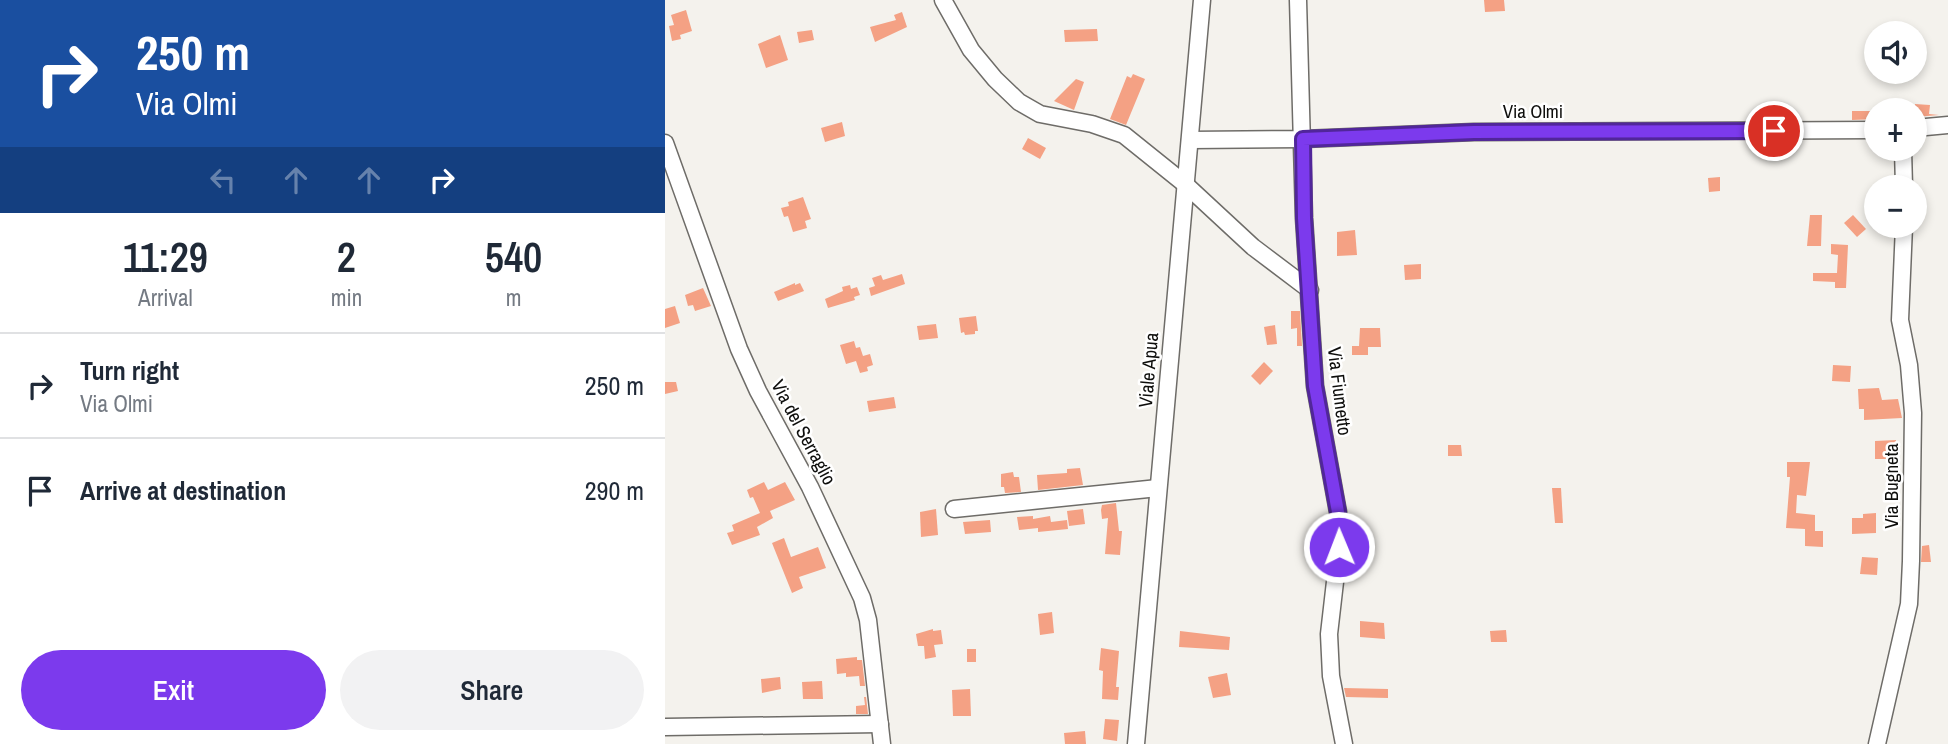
<!DOCTYPE html>
<meta charset="utf-8">
<style>
:root{--surface:#fff;--page:#f2f2f3;--text:#1f2937;--muted:#747a83;--line:#e0e1e3;--accent:#7c3aed}
body{margin:0;font-family:"Archivo Narrow",sans-serif;background:var(--page);color:var(--text);height:100vh;display:flex;flex-direction:column;font-size:26px;white-space:nowrap}
*{box-sizing:border-box;margin:0}
p{font-size:23px;color:var(--muted)}
.icon{flex:none;width:38px;height:38px;fill:none;stroke:currentColor;stroke-width:2;stroke-linecap:round;stroke-linejoin:round}
.map{position:relative;flex:1;overflow:hidden}
.side{display:flex;flex-direction:column;background:var(--surface);width:665px}
.side>*{flex:none}
.banner{background:#1a4fa0;color:#fff;overflow:hidden}
.fabs{position:absolute;left:1199px;top:21px;display:grid;gap:14px}
.fabs a{display:grid;place-items:center;width:63px;height:63px;border-radius:50%;background:var(--surface);box-shadow:0 4px 10px #0003;font-size:35px}
.pin{position:absolute;display:grid;place-items:center;width:60px;height:60px;color:#fff;margin:-30px;border:4px solid #fff;border-radius:50%;box-shadow:0 2px 7px #0007}
.me{position:absolute;width:77px;margin:-38px;rotate:359deg;stroke-linejoin:round;filter:drop-shadow(0 0 5px #0008)}
.turn{display:flex;align-items:center;gap:24px;height:147px;padding:0 21px;font-size:32px}
.turn .icon{width:91px;height:91px;stroke-width:2.5}
.turn b{display:block;font-size:49px;line-height:60px}
.lanes{display:flex;align-items:center;height:66px;padding:0 21px;background:#0003;justify-content:center;gap:35px;direction:ltr}
.lanes .off{opacity:.35}
.eta{display:flex;justify-content:space-evenly;align-items:center;height:119px;text-align:center}
.eta b{font-size:42px;font-weight:600;line-height:49px}
.action{display:flex;gap:14px;margin-top:auto;padding:14px 21px}
.action a{flex:1;height:80px;border-radius:42px;background:var(--accent);color:#fff;font-size:28px;font-weight:600;line-height:80px;text-align:center}
.action a+a{background:var(--page);color:var(--text)}
ul{padding:0;list-style:none}
li{display:flex;align-items:center;gap:21px;height:105px;padding:0 21px;border-top:2px solid var(--line)}
li div{flex:1}
li b{display:block;font-size:26px}
li em{font-style:normal}
main{display:flex;flex:1;min-height:0}
.map>svg:first-child{display:block}
</style>
<main>
<section class="side">
<div class="banner">
<div class="turn"><svg class="icon" aria-label="right" viewBox="0 0 24 24"><path d="M7 20v-9h11M14 6l5 5-5 5"/></svg><div><b>250 m</b>Via Olmi</div></div>
<div class="lanes"><svg class="icon off" aria-label="left" viewBox="0 0 24 24"><path d="M17 20v-9H6M10 6l-5 5 5 5"/></svg><svg class="icon off" aria-label="ahead" viewBox="0 0 24 24"><path d="M12 20V5M6 11l6-6 6 6"/></svg><svg class="icon off" aria-label="ahead" viewBox="0 0 24 24"><path d="M12 20V5M6 11l6-6 6 6"/></svg><svg class="icon" aria-label="right" viewBox="0 0 24 24"><path d="M7 20v-9h11M14 6l5 5-5 5"/></svg></div>
</div>
<div class="eta">
<div><b>11:29</b><p>Arrival</p></div>
<div><b>2</b><p>min</p></div>
<div><b>540</b><p>m</p></div>
</div>
<ul>
<li><svg class="icon" aria-label="right" viewBox="0 0 24 24"><path d="M7 20v-9h11M14 6l5 5-5 5"/></svg><div><b>Turn right</b><p>Via Olmi</p></div><em>250 m</em></li>
<li><svg class="icon" aria-label="arrive" viewBox="0 0 24 24"><path d="M6 21V4h12l-3 4 3 4H6"/></svg><div><b>Arrive at destination</b></div><em>290 m</em></li>
</ul>
<div class="action"><a>Exit</a><a>Share</a></div>
</section>
<div class="map">
<svg width="1283" height="744" viewBox="0 0 1283 744">
<rect width="100%" height="100%" fill="#f4f2ed"/>
<g fill="#f4a184">
<polygon points="819,0 839,0 840,11 820,12"/>
<polygon points="21,10 27,31 15,35 16,39 7,41 4,26 9,25 6,15"/>
<polygon points="237,12 242,27 210,42 205,27 231,20 229,15"/>
<polygon points="432,29 433,41 400,42 399,30"/>
<polygon points="147,30 149,40 134,43 132,32"/>
<polygon points="115,35 123,60 101,68 93,44"/>
<polygon points="468,74 480,79 461,125 445,119 462,76 466,78"/>
<polygon points="411,79 419,82 409,110 389,101"/>
<polygon points="1250,104 1265,105 1264,114 1274,115 1250,117"/>
<polygon points="1187,111 1211,111 1211,119 1187,120"/>
<polygon points="177,122 180,136 160,142 156,128"/>
<polygon points="363,138 381,148 375,159 357,149"/>
<polygon points="1055,177 1055,191 1044,192 1043,178"/>
<polygon points="138,197 146,219 140,221 142,228 128,232 123,216 119,217 116,208 124,206 123,202"/>
<polygon points="1145,215 1157,215 1156,246 1142,246"/>
<polygon points="1188,215 1201,229 1192,237 1179,223"/>
<polygon points="690,230 692,255 672,256 672,232"/>
<polygon points="1166,244 1183,245 1181,288 1170,288 1170,282 1148,281 1148,273 1172,273 1173,255 1166,254"/>
<polygon points="756,264 756,279 740,280 739,265"/>
<polygon points="237,274 240,284 206,296 204,288 210,286 207,278 216,275 218,280"/>
<polygon points="130,283 130,285 135,283 139,291 113,301 109,292"/>
<polygon points="185,285 186,289 192,287 195,295 189,297 190,300 163,308 160,299 178,291 177,287"/>
<polygon points="38,288 46,306 30,311 28,305 23,306 20,295"/>
<polygon points="10,306 15,323 0,328 0,309"/>
<polygon points="626,311 635,311 637,346 632,346 632,328 626,329"/>
<polygon points="311,316 313,331 310,331 310,334 300,335 299,332 296,333 294,318"/>
<polygon points="271,324 273,338 254,340 252,326"/>
<polygon points="610,325 612,344 602,345 599,327"/>
<polygon points="695,328 715,328 716,347 703,347 703,355 687,355 687,346 694,346"/>
<polygon points="189,341 191,348 195,347 198,356 205,354 208,365 202,367 203,371 195,373 191,361 181,364 175,345"/>
<polygon points="599,362 608,371 595,385 586,376"/>
<polygon points="1168,365 1186,366 1185,382 1167,381"/>
<polygon points="0,382 11,382 13,391 0,394"/>
<polygon points="1214,388 1217,400 1233,399 1237,418 1199,420 1199,409 1194,409 1193,389"/>
<polygon points="229,397 231,408 204,412 202,401"/>
<polygon points="1231,440 1231,459 1210,459 1210,441"/>
<polygon points="783,445 796,445 797,456 783,456"/>
<polygon points="1122,462 1145,462 1141,496 1132,495 1131,513 1150,515 1150,531 1158,531 1158,547 1140,546 1140,529 1121,528 1125,477 1122,477"/>
<polygon points="415,468 418,485 373,490 372,475 402,473 402,469"/>
<polygon points="348,472 349,477 354,477 356,492 340,493 339,487 336,487 336,474"/>
<polygon points="99,482 103,490 120,482 130,500 105,511 108,518 92,527 95,535 67,545 62,533 69,531 67,525 95,513 88,497 85,498 82,490"/>
<polygon points="887,488 896,488 898,523 890,523"/>
<polygon points="451,503 454,531 457,531 455,555 440,554 443,518 437,519 436,510 437,505"/>
<polygon points="271,509 273,535 256,537 255,512"/>
<polygon points="418,509 420,524 404,526 402,511"/>
<polygon points="1211,513 1211,533 1187,534 1187,518 1198,518 1198,514"/>
<polygon points="368,516 368,519 385,516 386,522 402,520 403,529 373,532 373,528 354,530 352,517"/>
<polygon points="325,520 326,532 300,534 298,522"/>
<polygon points="119,538 126,557 153,547 161,568 134,577 138,588 127,593 107,543"/>
<polygon points="1264,545 1266,562 1256,562 1257,546"/>
<polygon points="1197,557 1213,558 1212,575 1195,574"/>
<polygon points="387,612 389,633 375,635 373,614"/>
<polygon points="695,621 719,623 720,639 695,637"/>
<polygon points="268,629 268,631 276,630 278,644 269,645 271,657 260,659 259,646 253,646 251,634"/>
<polygon points="841,630 842,642 826,642 825,631"/>
<polygon points="515,631 565,637 564,650 514,647"/>
<polygon points="436,648 454,651 451,687 454,687 453,700 437,699 438,671 434,670"/>
<rect x="302" y="649" width="9" height="13"/>
<polygon points="192,657 192,660 197,660 200,686 195,686 194,676 181,677 181,673 172,674 171,659"/>
<polygon points="562,673 566,695 548,698 543,677"/>
<polygon points="115,677 116,689 97,693 96,679"/>
<polygon points="157,681 158,699 138,699 137,682"/>
<polygon points="679,688 723,689 723,698 681,697"/>
<polygon points="305,689 306,716 288,716 287,690"/>
<polygon points="199,697 201,697 203,714 191,714 191,706 200,705"/>
<polygon points="440,719 454,720 452,741 438,739"/>
<polygon points="420,731 421,744 400,744 399,733"/>
</g>
<g fill="none" stroke-linecap="round" stroke-linejoin="round">
<defs>
<g id="minor">
<polyline points="278,0 306,50 330,79 354,102 375,114 427,124 459,135 520,184 588,247 645,290"/>
<polyline points="633,0 639,218 650,386 673,512 674,547 664,634 666,676 679,744"/>
<polyline points="1250,128 1283,125"/>
<polyline points="525,140 638,139 809,132 1211,130"/>
<polyline points="0,143 74,349 93,391 145,487 197,598 203,620 217,744"/>
<polyline points="1238,149 1239,187"/>
<polyline points="289,509 493,488"/>
<polyline points="0,727 215,724"/>
<polyline points="471,744 537,0"/>
<polyline points="1212,744 1244,604 1246,561 1248,413 1244,365 1235,320 1239,226"/>
</g>
</defs>
<use href="#minor" stroke="#6e6c68" stroke-width="19"/>
<use href="#minor" stroke="#fff" stroke-width="16"/>
</g>
<g fill="none" stroke-linecap="round" stroke-linejoin="round">
<defs>
<polyline id="route" points="674,547 673,512 650,386 639,218 638,139 809,132 1109,131"/>
</defs>
<use href="#route" stroke="#51269a" stroke-width="18"/>
<use href="#route" stroke="#7c3aed" stroke-width="12"/>
</g>
<g text-anchor="middle" dominant-baseline="central" stroke-width="5" stroke-linejoin="round" paint-order="stroke">
<g font-size="19" fill="#0e0e0c" stroke="#fff">
<text x="868" y="111">Via Olmi</text>
<text transform="translate(483 370) rotate(-85)">Viale Apua</text>
<text transform="translate(675 391) rotate(83)">Via Fiumetto</text>
<text transform="translate(139 432) rotate(62)">Via del Serraglio</text>
<text transform="translate(1226 486) rotate(-90)">Via Bugneta</text>
</g>
</g>
</svg>
<div class="fabs">
<a><svg class="icon" aria-label="sound" viewBox="0 0 24 24"><path d="M4 9h4l5-4v14l-5-4H4zM17 9q2 3 0 6"/></svg></a>
<a>+</a>
<a>−</a>
</div>
<div class="pin" style="left:1109px;top:131px;background:#d93025"><svg class="icon" aria-label="arrive" viewBox="0 0 24 24"><path d="M6 21V4h12l-3 4 3 4H6"/></svg></div>
<svg class="me" style="left:674px;top:547px" viewBox="-20 -20 40 40"><circle r="17" fill="#7c3aed" stroke="#fff" stroke-width="3"/><path d="M0-11L8 9 0 5-8 9z" fill="#fff"/></svg>
</div>
</main>
